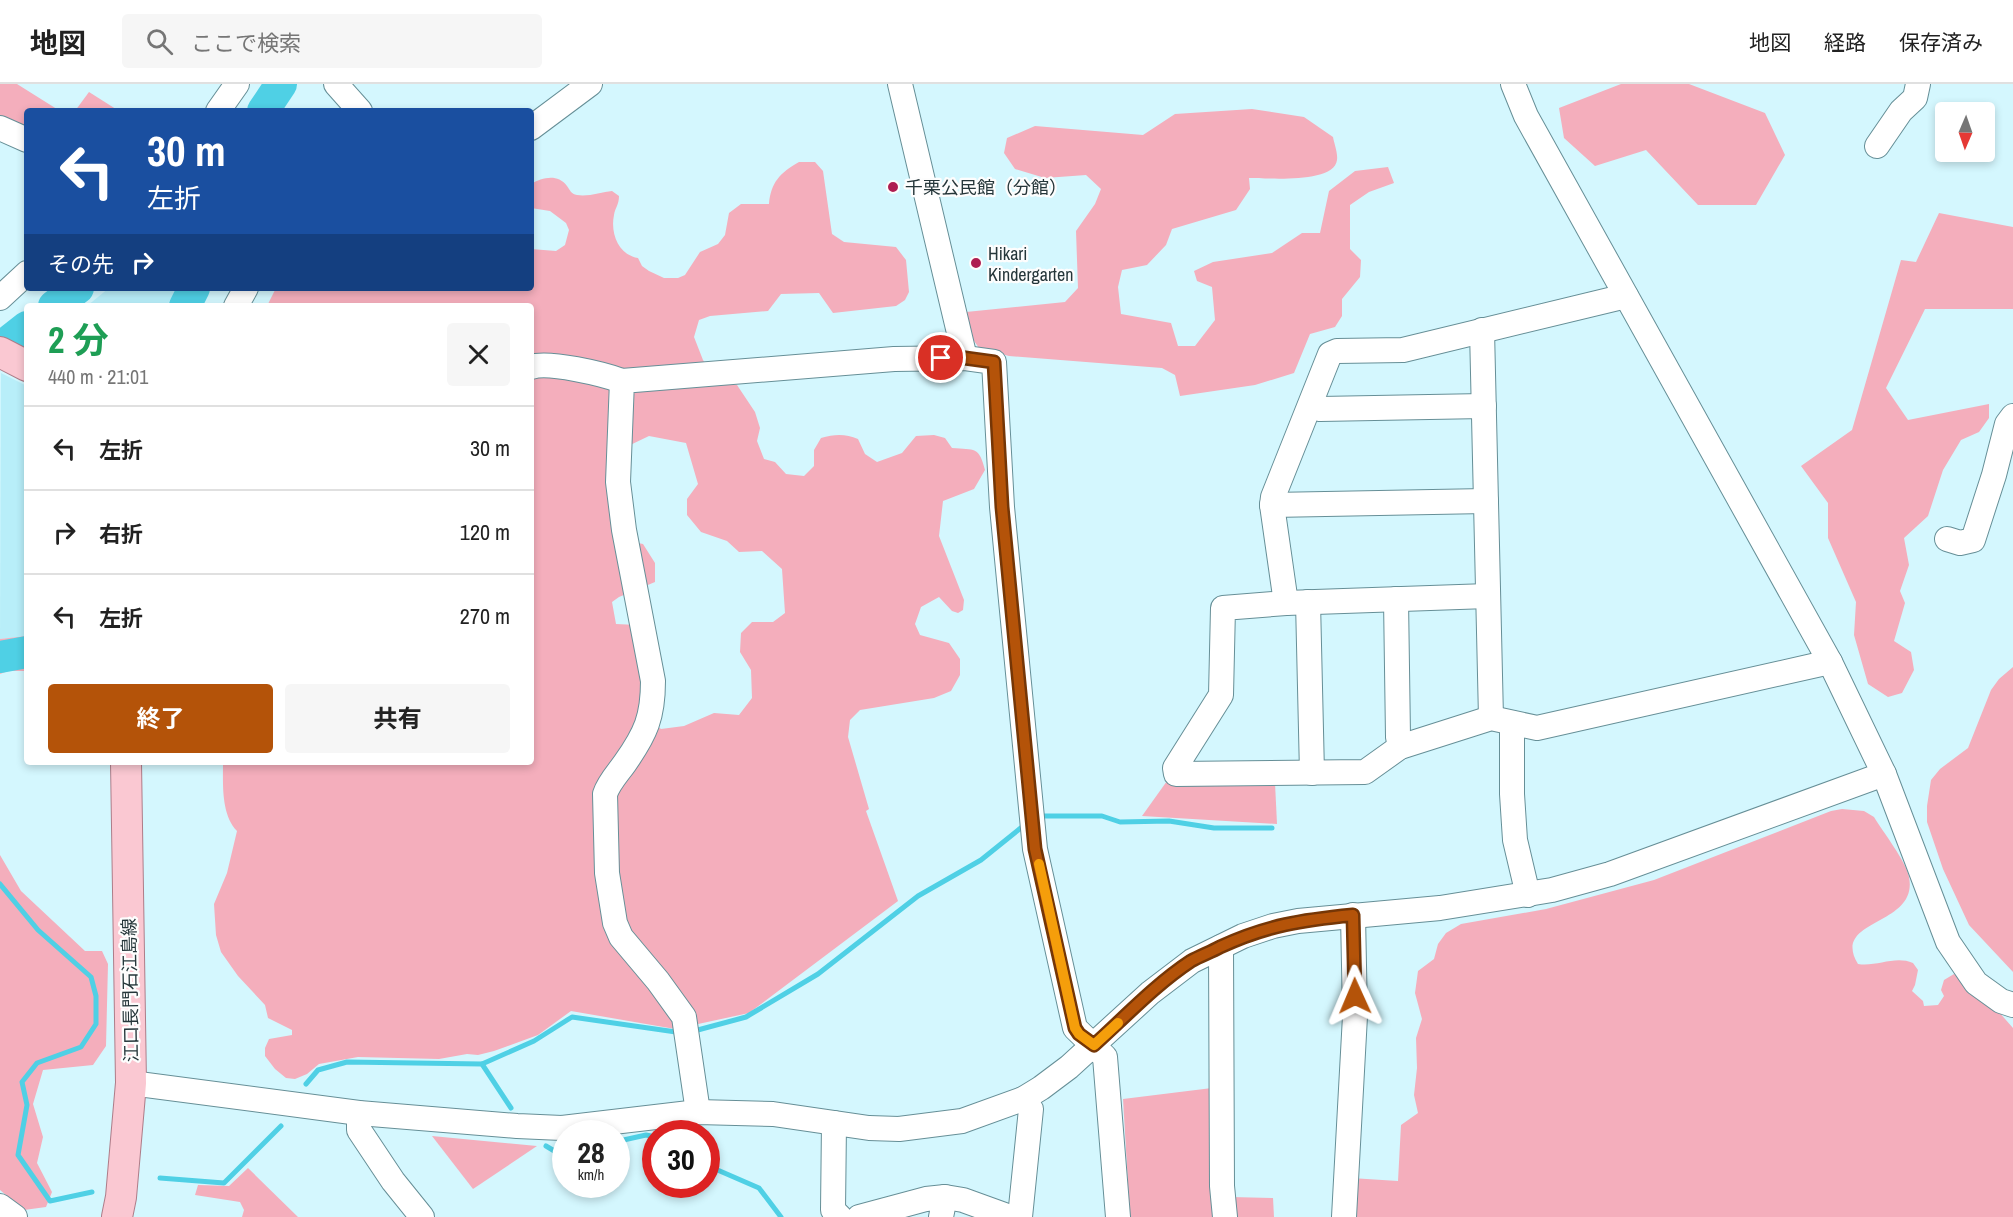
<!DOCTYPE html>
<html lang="ja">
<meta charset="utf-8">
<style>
:root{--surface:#fff;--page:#f6f6f6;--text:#222;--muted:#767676;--line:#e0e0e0;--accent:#b45309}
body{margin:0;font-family:"Archivo Narrow","Noto Sans JP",sans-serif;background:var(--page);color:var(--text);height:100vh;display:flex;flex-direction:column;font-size:22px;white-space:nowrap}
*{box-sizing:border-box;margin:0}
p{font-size:20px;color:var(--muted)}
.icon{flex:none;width:33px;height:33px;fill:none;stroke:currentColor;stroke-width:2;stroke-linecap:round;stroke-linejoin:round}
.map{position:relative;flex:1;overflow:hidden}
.drawer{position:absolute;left:24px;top:219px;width:510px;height:462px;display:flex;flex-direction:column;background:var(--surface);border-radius:6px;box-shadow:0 3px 9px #0003}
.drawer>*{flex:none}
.hud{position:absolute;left:24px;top:24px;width:510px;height:183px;border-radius:6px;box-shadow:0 3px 9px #0003;background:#1a4fa0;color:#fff;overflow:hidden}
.needle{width:39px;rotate:182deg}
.controls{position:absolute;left:1935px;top:18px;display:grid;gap:12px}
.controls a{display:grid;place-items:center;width:60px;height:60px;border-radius:6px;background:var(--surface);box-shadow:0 3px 9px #0003;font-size:30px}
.speed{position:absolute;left:552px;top:1036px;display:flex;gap:12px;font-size:30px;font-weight:700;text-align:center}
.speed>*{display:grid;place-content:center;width:78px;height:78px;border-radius:50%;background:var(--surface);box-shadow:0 3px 9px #0003;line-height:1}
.speed small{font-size:15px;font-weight:400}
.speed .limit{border:9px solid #d22;background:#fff;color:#111}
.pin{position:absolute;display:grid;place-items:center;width:51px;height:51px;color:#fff;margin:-26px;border:3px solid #fff;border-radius:50%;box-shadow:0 2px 6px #0007}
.me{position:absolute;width:66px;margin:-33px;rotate:359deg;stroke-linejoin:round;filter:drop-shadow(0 0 4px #0008)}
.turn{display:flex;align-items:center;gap:21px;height:126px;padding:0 24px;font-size:27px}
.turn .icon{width:78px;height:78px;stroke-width:2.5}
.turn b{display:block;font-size:42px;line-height:51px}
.then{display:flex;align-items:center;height:57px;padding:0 24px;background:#0003;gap:12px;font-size:22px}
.round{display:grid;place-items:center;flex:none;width:63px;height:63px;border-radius:6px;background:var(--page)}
.headline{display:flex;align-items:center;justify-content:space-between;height:102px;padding:0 24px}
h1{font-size:36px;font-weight:700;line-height:45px;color:#1e9e55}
.button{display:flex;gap:12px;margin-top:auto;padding:12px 24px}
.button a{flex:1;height:69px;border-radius:6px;background:var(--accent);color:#fff;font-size:24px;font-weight:700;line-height:69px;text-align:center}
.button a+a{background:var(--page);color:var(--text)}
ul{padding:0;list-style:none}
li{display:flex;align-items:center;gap:18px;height:84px;padding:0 24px;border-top:2px solid var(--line)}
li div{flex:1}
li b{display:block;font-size:22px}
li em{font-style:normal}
header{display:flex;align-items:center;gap:36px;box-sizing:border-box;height:84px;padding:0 30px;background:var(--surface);border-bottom:2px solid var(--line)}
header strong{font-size:28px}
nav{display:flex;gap:33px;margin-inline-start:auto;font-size:21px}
.search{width:420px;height:54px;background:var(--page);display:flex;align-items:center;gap:15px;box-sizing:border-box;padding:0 21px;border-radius:6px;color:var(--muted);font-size:22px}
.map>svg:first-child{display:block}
</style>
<header>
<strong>地図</strong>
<div class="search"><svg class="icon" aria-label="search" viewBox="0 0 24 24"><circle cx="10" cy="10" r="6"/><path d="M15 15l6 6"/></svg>ここで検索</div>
<nav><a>地図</a><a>経路</a><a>保存済み</a></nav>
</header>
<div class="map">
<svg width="2013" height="1133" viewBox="0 0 2013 1133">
<rect width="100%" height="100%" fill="#d4f7fe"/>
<g fill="#b8eef9">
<polygon points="109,204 176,204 167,222 87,222"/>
<polygon points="1,289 27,302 27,552 0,555"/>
</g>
<g fill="#f4aebc" fill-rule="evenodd">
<polygon points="0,0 17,0 60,27 27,27 27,44 0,32"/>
<polygon points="1621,0 1689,0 1765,29 1785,71 1756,121 1698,121 1646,66 1595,82 1564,54 1559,24"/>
<polygon points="89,8 119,27 75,27"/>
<path d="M 1252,25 L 1304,33 L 1333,53 C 1334,59 1338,69 1337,76 C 1334,100 1267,94 1249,94 L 1250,105 L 1236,126 L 1172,145 L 1166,161 L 1147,181 L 1122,186 L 1118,203 L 1121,230 L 1171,239 L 1178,262 L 1195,262 L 1215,236 L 1212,203 L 1197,197 L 1194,187 L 1213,178 L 1272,169 L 1302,149 L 1320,149 L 1329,107 L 1355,87 L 1388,83 L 1394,99 L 1369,108 L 1350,121 L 1350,165 L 1361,176 L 1360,193 L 1342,215 L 1342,232 L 1335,243 L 1310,250 L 1294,289 L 1255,301 L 1180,312 L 1175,291 L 1162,284 L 1009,272 L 979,264 L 965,244 L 966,228 L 1065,218 L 1078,204 L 1076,147 L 1095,120 L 1101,105 L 1086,91 L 1045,94 L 1015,85 L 1004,69 L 1007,54 L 1035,42 L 1143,51 L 1175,30 Z"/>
<path d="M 799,78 L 815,78 L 823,87 L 832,150 L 844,158 L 896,163 L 906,176 L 909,208 L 905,216 L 896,222 L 833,229 L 819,209 L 781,210 L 768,227 L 710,232 L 699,236 L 694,253 L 703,276 L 719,299 L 737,301 L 755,328 L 760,344 L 757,357 L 764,375 L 775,378 L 786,390 L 804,392 L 814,382 L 814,366 L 821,354 C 835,350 846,350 858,355 L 865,370 L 877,378 L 902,369 L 916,352 L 934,351 L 945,354 L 952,364 C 975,366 979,362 985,386 L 974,405 L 943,417 L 939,452 L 964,516 L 963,526 L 958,529 L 952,527 L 939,513 L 921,523 L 915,540 L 920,551 L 949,559 L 960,575 L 960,591 L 951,607 L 934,614 L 860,626 L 850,636 L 848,653 L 869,725 L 866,727 L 898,817 L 749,929 L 675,945 L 571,927 L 538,951 L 494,967 L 478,971 L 467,970 L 439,975 L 358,973 L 319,980 L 307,990 L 295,995 L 286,994 L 275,985 L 265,972 L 265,964 L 269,955 L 292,951 L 292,946 L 268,934 L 265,921 L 238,892 L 221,868 L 216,851 L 214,820 L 227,789 L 237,747 C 221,730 223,701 223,678 L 531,678 L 531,222 L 267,222 L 276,204 L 531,204 L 531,165 L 556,167 L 565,161 L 569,146 L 566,139 L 550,127 L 531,124 L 531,100 C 542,94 557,89 567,102 C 570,106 571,110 577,111 C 588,113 602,108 612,107 L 619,112 C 619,121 615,124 614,131 C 610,150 619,171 638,174 L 642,182 L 649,187 L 664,194 L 678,194 L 685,191 L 700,168 L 718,160 L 725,151 L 729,129 L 741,120 L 769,120 C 771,98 780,89 799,78 ZM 649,352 L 686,359 L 698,400 L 687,415 L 687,431 L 701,448 L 727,457 L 739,468 L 762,467 L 782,485 L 785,529 L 773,538 L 752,538 L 741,549 L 740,568 L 751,586 L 752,614 L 739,631 L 714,629 L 684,642 L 661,645 L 644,631 L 637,541 L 616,540 L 612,518 L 619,513 L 655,498 L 655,479 L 643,460 L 619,455 L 626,363 Z"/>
<polygon points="1939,129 2013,143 2013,225 1925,225 1886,304 1908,336 1989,320 1989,334 1979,348 1961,356 1943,386 1928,432 1904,454 1909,481 1900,507 1905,519 1894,557 1911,568 1914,586 1902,609 1888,613 1868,600 1854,551 1856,518 1828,454 1828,419 1801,382 1852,346 1901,176 1916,178"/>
<polygon points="27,552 27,562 0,565 0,555"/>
<polygon points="15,577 27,577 27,587 8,587 0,590 0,582"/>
<polygon points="2013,583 2013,888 1969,841 1943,785 1927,738 1927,722 1931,696 1940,685 1968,664 1991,606 1999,595"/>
<polygon points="1167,697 1275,699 1277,740 1142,732"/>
<path d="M 1842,725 L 1864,727 L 1874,733 C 1883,748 1906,777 1909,793 C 1919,843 1830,834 1858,880 C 1877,883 1895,871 1913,879 L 1918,886 L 1915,901 L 1912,907 L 1923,917 L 1924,922 L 1938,921 L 1944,912 L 1941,906 L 1944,896 L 1954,890 L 1961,894 L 1998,927 L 2013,944 L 2013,1133 L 1349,1133 L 1351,1094 L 1398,1097 L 1401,1041 L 1418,1029 L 1414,1011 L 1417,984 L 1416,954 L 1422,935 L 1415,909 L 1418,887 L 1434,875 L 1438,860 L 1446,849 L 1461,840 L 1546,825 L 1654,796 L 1831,727 Z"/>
<polygon points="0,771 21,807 85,867 102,867 108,880 106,962 93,981 43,986 33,1020 43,1053 37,1079 52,1108 46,1123 24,1126 0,1106"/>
<polygon points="1212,1004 1214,1133 1130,1133 1123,1015"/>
<polygon points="432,1052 537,1062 473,1105"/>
<polygon points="248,1084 298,1133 242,1133 244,1126 240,1118 195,1111 198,1101 229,1102"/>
<polygon points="1231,1113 1273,1114 1274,1133 1233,1133"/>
</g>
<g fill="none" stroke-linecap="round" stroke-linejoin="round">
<g stroke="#4fd0e5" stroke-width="5">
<polyline points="1040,732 1102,732 1120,738 1169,737 1214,744 1272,744"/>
<polyline points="0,800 38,846 91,893 96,912 96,940 81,963 37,979 22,998 27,1021 18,1071 50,1117 92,1108"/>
<polyline points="694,947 746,933 818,890 918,812 981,776 1022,743"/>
<polyline points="482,980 534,957 572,933 676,948"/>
<polyline points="306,1000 318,986 347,978 482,980 511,1024"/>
<polyline points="616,1059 619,1057 646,1051 656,1053"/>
<polyline points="546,1062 566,1074"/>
<polyline points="706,1081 759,1104 781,1133"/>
<polyline points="160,1094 224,1099 281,1042"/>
</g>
<g stroke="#4fd0e5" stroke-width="32">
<polyline points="263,27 281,0"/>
<polyline points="54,222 78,204"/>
<polyline points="185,222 194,204"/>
<polyline points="0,264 27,243"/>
<polyline points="0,573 27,568"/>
</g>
<defs>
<g id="minor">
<polyline points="336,0 360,27"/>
<polyline points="900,0 965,274"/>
<polyline points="1513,0 1526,32 1830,578 1884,690 1948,858 1976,899 2001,917 2013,921"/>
<polyline points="218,27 237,0"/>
<polyline points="0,44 27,56"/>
<polyline points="531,44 590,0"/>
<polyline points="1877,62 1901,27 1915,14 1918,0"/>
<polyline points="0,214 27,189"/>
<polyline points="236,222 246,204"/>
<polyline points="1482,246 1491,634"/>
<path d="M 531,283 C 549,277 603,290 622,297"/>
<polyline points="1310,322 1320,325 1484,322"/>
<polyline points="1272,421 1486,417"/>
<polyline points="1947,455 1960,459 1973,456 1994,391 2007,340 2013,332"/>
<polyline points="1488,512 1286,519 1223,524 1221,611 1175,684 1176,690 1365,688 1400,663 1491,634 1537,644 1830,578"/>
<polyline points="1396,515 1398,653 1400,663"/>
<polyline points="1308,518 1312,689"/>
<polyline points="1286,519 1272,421 1273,413 1330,270 1337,267 1403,266 1626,212"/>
<polyline points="1512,639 1512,710 1515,756 1528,811"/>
<polyline points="1221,863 1222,1102 1225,1133"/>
<polyline points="131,999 359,1029 517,1042 562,1044 698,1028 773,1030 869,1044 899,1045 962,1037 1023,1015 1041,1004 1069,983 1150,909 1192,877 1243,852 1273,842 1298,837 1440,824 1552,806 1610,790 1884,690"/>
<path d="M 698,1028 L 684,933 L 658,897 L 621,853 L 615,839 L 607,789 L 605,710 C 609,698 618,689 625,679 C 646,649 653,633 653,597 L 624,446 L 618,398 L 622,297 L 894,275 L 965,274 L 994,278 L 1002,423 L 1035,765 L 1075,944 L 1105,973 L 1118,1133"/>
<polyline points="359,1029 359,1046 393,1097 422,1133"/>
<polyline points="834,1039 833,1126 840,1133"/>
<polyline points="945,1113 963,1116 1010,1133"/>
<polyline points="0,1122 15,1133"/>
<polyline points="859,1133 926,1115 945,1113 941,1133"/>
<polyline points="1020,1133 1031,1025 1023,1015"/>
<polyline points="1344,1133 1355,932 1353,831"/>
</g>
<g id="major">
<polyline points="0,268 27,282"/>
<polyline points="117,1133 121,1113 131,999 126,678"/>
</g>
</defs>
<use href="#minor" stroke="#668f97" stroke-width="26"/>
<use href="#major" stroke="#ae7d89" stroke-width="32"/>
<use href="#minor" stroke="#fff" stroke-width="24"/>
<use href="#major" stroke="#fac8d2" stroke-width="30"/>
</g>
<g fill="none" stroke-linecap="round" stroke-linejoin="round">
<defs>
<path id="route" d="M 941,274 L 965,274 L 994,278 L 1002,423 L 1035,765 L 1075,944 L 1079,950 L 1094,961 C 1125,933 1156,900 1191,877 C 1200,872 1211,868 1220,863 C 1267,841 1303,836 1353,831 L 1355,912"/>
</defs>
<use href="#route" stroke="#753606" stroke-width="15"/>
<use href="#route" stroke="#b45309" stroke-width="10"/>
<polyline stroke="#f59e0b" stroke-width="10" points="1039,780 1075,944 1079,950 1094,961 1118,939"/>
</g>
<g fill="#ae1d51" stroke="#fdfdfd" stroke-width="2">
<circle cx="893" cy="103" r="6"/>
<circle cx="976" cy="179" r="6"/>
</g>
<g text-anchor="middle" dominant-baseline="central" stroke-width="4.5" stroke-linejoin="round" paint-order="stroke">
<g font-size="18" fill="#25363a" stroke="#fdfdfd" text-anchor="start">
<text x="905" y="103">千栗公民館（分館）</text>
<text x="988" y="169">Hikari<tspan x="988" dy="21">Kindergarten</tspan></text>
</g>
<g font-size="18" fill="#25363a" stroke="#fdfdfd">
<text transform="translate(130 906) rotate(-91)">江口長門石江島線</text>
</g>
</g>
</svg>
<div class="controls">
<a><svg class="needle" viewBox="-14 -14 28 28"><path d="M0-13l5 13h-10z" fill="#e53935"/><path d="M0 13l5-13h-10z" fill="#767676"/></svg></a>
</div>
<div class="speed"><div>28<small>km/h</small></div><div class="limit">30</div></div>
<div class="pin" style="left:941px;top:274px;background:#d93025"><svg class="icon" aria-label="arrive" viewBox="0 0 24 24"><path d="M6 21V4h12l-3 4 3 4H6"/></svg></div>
<svg class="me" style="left:1355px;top:912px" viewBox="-20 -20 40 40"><path d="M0-17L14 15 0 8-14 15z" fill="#b45309" stroke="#fff" stroke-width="4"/></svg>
<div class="hud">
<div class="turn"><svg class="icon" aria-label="left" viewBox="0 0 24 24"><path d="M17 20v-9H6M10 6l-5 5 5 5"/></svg><div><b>30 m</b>左折</div></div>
<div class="then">その先<svg class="icon" aria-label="right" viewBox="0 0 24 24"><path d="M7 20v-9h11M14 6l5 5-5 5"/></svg></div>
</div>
<section class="drawer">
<div class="headline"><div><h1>2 分</h1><p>440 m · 21:01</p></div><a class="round"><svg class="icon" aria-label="close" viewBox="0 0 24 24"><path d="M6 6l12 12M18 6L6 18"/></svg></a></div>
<ul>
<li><svg class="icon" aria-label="left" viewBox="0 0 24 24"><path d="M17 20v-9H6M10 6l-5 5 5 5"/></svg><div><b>左折</b></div><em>30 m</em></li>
<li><svg class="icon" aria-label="right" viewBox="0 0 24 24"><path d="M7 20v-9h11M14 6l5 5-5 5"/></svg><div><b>右折</b></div><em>120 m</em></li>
<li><svg class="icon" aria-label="left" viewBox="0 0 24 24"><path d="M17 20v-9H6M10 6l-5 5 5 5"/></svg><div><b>左折</b></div><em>270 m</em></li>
</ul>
<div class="button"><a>終了</a><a>共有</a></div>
</section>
</div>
